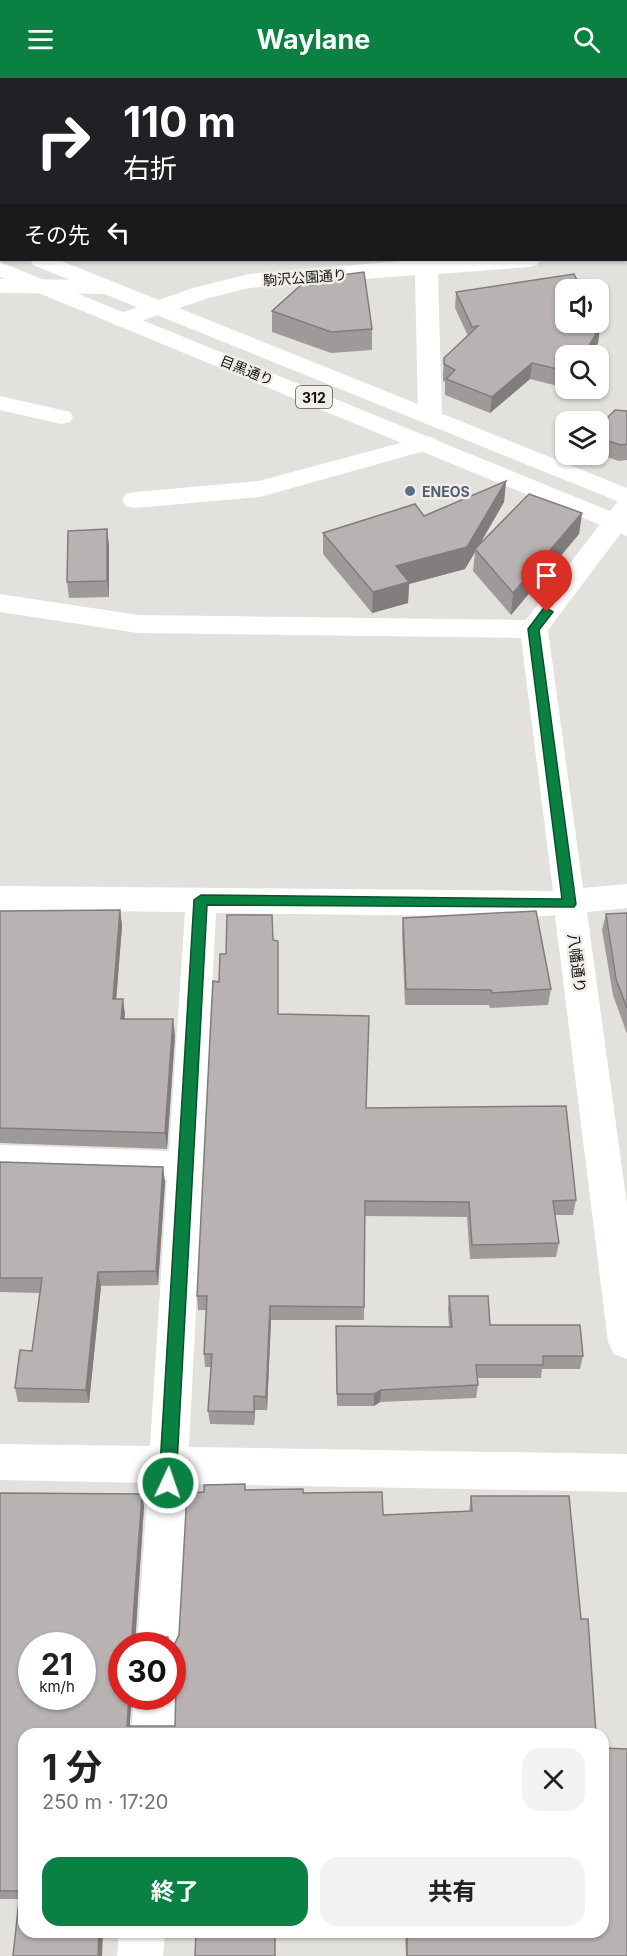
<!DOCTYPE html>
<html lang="ja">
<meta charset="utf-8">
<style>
:root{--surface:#fff;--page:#f2f2f2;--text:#202124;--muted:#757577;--accent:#0b8043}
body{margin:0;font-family:Inter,"Noto Sans JP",sans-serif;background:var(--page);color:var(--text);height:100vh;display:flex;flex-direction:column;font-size:22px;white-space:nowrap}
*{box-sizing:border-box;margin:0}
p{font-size:20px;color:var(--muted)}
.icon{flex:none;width:33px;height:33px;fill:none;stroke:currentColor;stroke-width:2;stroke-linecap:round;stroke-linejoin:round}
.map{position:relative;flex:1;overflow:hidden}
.panel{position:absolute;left:18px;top:1650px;width:591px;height:210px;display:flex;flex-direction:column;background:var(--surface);border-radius:18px;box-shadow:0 2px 4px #0004}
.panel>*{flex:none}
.guide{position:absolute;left:0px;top:0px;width:627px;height:183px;box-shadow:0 2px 4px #0004;background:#202124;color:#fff;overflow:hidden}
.controls{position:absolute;left:555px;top:201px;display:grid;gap:12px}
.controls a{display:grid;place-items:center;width:54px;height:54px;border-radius:12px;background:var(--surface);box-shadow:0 2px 4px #0004;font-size:30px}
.speed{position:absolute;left:18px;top:1554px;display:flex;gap:12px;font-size:30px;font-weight:700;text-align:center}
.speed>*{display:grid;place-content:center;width:78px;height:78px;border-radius:50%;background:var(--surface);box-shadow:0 2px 4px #0004;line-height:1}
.speed small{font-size:15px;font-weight:400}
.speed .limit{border:9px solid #d22;background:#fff;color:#111}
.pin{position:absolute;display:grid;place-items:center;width:51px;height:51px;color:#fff;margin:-62px -26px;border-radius:50% 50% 50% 0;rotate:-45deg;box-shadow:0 0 6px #0007}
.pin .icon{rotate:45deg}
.me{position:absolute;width:66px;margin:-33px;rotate:3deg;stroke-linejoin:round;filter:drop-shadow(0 0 4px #0008)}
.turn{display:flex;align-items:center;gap:21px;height:126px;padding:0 24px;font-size:27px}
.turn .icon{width:78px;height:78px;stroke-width:2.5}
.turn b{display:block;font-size:42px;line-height:51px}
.then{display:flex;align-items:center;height:57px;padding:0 24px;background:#0003;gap:12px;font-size:22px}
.round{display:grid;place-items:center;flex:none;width:63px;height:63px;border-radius:18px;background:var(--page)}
.head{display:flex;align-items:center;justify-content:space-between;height:102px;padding:0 24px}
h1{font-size:36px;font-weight:700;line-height:45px}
.primary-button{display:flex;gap:12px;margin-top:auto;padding:12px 24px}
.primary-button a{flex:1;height:69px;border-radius:18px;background:var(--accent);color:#fff;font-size:24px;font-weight:700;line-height:69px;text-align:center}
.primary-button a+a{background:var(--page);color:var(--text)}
header{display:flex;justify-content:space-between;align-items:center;height:78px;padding:0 24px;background:var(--accent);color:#fff;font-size:27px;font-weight:700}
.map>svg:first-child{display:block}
</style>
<header><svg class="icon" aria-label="menu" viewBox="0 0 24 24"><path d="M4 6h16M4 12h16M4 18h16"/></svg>Waylane<svg class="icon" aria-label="search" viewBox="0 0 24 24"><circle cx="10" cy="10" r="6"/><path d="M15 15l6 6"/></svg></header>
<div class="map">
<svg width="627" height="1878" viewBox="0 0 627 1878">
<rect width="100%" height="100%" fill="#e3e1dd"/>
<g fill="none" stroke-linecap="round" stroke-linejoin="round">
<g fill="#fff" fill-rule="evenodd">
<polygon points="73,0 93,0 72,2"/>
<rect x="626" y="166" width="1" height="14"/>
<polygon points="413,182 540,182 537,187 529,189 438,196 442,338 439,343 430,345 421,343 418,338 415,197 249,210 209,220 123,249 115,247 111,242 115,237 193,210 249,196"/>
<polygon points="0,201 107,202 115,204 118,209 115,214 107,216 0,215"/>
<polygon points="0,318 70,334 73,339 70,344 61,346 0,332"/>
<polygon points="426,358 435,360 438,365 435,370 260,419 135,430 126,428 122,422 126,416 135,414 259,403"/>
<polygon points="627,421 627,447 548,552 583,810 627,806 627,830 587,834 627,1127 627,1281 614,1276 608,1264 555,837 533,839 216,835 189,1369 627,1376 627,1414 187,1406 179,1568 172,1583 172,1568 137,1568 148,1405 0,1402 0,1366 150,1368 167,1102 0,1097 0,1067 169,1073 185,834 0,832 0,808 553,813 521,560 138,555 0,534 0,516 138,537 526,542 618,423"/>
<polygon points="172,1609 176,1618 175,1656 131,1656 134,1618 172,1618"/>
<polygon points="119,1854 165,1854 163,1878 117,1878"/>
</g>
<g fill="#fff" fill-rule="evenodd">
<rect x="0" y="158" width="2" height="14"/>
<polygon points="30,182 59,182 627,410 627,427 33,187"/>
<polygon points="0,184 627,440 627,458 0,199"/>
</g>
</g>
<g fill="#9e9a99">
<polygon points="0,0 2,2 2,129 0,129"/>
<rect x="626" y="43" width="1" height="106"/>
<polygon points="456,214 600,249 598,265 591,278 566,278 566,310 530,301 490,335 445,317 445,304 443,303 443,297 444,280 468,258 455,230"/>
<polygon points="272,233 372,251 372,272 331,275 272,254"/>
<polygon points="627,333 627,382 619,383 598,376 598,349"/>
<polygon points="506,403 504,424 479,468 582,435 579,456 511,537 473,493 475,474 465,491 409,506 408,525 372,535 323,476 323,455 424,438"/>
<polygon points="107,451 109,468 109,519 69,520 67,504"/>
<polygon points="120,832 122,848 116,921 125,936 124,941 175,957 167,1071 0,1065 0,833"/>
<polygon points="627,835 627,956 613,917 602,852 606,836"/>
<polygon points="403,840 551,911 548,927 490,930 489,927 405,927 402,855"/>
<polygon points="226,876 278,936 366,1030 576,1122 573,1137 555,1137 559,1165 556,1179 470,1181 467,1139 365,1138 364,1242 271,1242 267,1332 255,1332 254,1347 210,1346 208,1333 211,1289 205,1289 204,1276 206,1232 198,1232 197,1218 219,904"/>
<polygon points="0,1084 163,1089 165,1104 158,1207 101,1208 89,1325 18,1324 15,1310 32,1273 40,1215 0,1214"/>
<polygon points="449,1218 490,1247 583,1278 580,1291 542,1291 541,1300 478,1300 478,1307 476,1320 380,1324 374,1328 337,1328 336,1248 449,1249 448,1231"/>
<polygon points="245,1412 303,1415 383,1437 469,1433 471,1418 581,1541 596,1656 24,1656 24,1854 19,1821 0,1821 0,1415 144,1428 135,1559 122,1568 130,1648 175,1648 176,1613 174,1608 172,1608 172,1571"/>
<polygon points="405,1854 603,1854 627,1878 406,1878"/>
</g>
<g fill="#817d7d">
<polygon points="2,110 2,129 0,129 0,111"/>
<polygon points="600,249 598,265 591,278 583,278"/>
<polygon points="532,285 530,301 490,335 492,319"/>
<polygon points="506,403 504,424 476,472 475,471 475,474 465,491 409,506 408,525 372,535 373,514 396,488"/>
<polygon points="582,435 579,456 511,537 513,515"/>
<polygon points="107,451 109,468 109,519 107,503"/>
<polygon points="120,832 122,848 115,937 113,921"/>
<polygon points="123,921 125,936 123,957 121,941"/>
<polygon points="173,941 175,957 167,1071 165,1055"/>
<polygon points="163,1089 165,1104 158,1207 156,1193"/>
<polygon points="98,1194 101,1208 89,1325 86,1312"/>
<polygon points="270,1228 271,1242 267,1332 266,1319"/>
<polygon points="381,1312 380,1324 374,1328 374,1316"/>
<polygon points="254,1318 255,1332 254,1347"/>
<polygon points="142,1416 144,1428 135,1568 132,1557"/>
<polygon points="129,1618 132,1618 129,1656 127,1648"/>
<polygon points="99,1854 103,1854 102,1878 98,1878"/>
</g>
<g fill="#b8b3b2" stroke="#817d7d" stroke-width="1.5" fill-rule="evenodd">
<polygon points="0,0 73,0 74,2 2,2 2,13 0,12"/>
<rect x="107" y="0" width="445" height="2"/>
<polygon points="2,22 2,110 0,111 0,26 1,26"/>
<rect x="626" y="43" width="1" height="89"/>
<polygon points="364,194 372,251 331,254 272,233 301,207 313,207 318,200"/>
<polygon points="574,196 582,212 566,212 566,244 598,244 600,249 583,278 566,278 566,293 532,285 492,319 446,301 455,292 444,286 444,280 478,248 472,249 456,214"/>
<polygon points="615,332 627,333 627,366 621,367 598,360 598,349"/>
<polygon points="506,403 467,469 396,488 409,504 373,514 323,455 415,426 424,438"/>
<polygon points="529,416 582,435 513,515 475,471"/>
<polygon points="107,451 107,503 67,504 68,453"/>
<polygon points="120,832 113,921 123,921 121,941 173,941 165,1055 0,1050 0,833"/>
<polygon points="536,833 551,911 492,915 491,912 406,911 403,840"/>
<polygon points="627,835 627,930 616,901 606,836"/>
<polygon points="227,837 272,837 273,862 278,863 278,936 369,938 366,1030 566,1028 576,1122 553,1123 559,1165 472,1167 469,1124 365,1123 364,1229 270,1228 266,1319 254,1318 254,1334 208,1333 212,1276 204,1276 207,1218 197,1218 212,920 213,903 219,904 220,876 226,876"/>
<polygon points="0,1084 163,1089 156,1193 98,1194 86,1312 15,1310 20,1272 32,1273 42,1200 0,1200"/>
<polygon points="449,1218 488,1218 490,1247 580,1247 583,1278 543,1278 543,1287 476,1287 478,1307 381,1312 374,1316 337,1316 336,1248 452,1249"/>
<path d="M 245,1406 L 245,1412 L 303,1411 L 303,1415 L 382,1414 L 383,1437 L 472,1433 L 471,1418 L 569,1418 L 581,1541 L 588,1541 L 596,1656 L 24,1656 L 24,1854 L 99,1854 L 98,1878 L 13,1878 L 20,1813 L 0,1813 L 0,1415 L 142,1416 L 132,1557 L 135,1559 L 168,1559 L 168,1568 L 122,1568 L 122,1618 L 129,1618 L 127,1648 L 175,1648 L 176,1608 L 172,1598 L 172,1571 L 179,1557 L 187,1415 L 204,1414 L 204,1407 ZM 32,1568 L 82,1568 L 82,1618 L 32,1618 Z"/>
<polygon points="603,1670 627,1671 627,1878 407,1878 407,1854 603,1854"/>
<polygon points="196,1854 275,1854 275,1878 195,1878"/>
</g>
<polygon fill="#0b8043" stroke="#07532c" stroke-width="1.5" points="547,530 553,534 539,552 576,826 574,829 207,827 176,1405 173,1410 168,1413 162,1410 159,1405 194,822 201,817 562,821 528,551 543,531"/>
<circle fill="#5c6f8a" stroke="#f1eeea" stroke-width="2" cx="410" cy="413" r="6"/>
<g text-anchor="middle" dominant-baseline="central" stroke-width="5" stroke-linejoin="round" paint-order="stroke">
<g font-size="14" fill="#131211" stroke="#f1eeea">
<text transform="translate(305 199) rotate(-4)">駒沢公園通り</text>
<text transform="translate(247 292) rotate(22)">目黒通り</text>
</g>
<rect fill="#f1eeea" stroke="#565452" stroke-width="1.5" x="296" y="308" width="36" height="22" rx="4.5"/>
<g font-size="14" font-weight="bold" fill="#131211">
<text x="314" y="319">312</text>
</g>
<g font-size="14" font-weight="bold" fill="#4e5e75" stroke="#f1eeea" text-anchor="start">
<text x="422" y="413">ENEOS</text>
</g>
<g font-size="15" fill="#131211" stroke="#f1eeea">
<text transform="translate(577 885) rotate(83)">八幡通り</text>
</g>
</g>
</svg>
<div class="controls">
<a><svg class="icon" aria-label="sound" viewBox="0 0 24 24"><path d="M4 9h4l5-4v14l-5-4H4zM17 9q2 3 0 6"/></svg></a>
<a><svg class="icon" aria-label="search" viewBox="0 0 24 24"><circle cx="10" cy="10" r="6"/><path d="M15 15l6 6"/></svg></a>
<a><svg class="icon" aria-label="layers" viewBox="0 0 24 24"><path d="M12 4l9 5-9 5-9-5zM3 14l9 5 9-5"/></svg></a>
</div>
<div class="speed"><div>21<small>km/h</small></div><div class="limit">30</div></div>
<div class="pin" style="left:547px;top:534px;background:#d93025"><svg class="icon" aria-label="arrive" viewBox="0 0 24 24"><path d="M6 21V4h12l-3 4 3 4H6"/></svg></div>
<svg class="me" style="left:168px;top:1405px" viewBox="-20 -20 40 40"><circle r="17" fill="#0b8043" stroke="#fff" stroke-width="3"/><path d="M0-11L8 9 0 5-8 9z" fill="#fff"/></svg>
<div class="guide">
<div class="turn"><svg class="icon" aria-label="right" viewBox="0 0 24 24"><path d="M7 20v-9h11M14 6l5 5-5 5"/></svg><div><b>110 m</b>右折</div></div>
<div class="then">その先<svg class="icon" aria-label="left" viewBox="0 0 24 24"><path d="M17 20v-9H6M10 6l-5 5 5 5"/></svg></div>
</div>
<section class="panel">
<div class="head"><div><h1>1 分</h1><p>250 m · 17:20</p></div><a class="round"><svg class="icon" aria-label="close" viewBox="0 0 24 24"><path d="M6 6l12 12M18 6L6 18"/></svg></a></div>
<div class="primary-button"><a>終了</a><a>共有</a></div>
</section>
</div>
